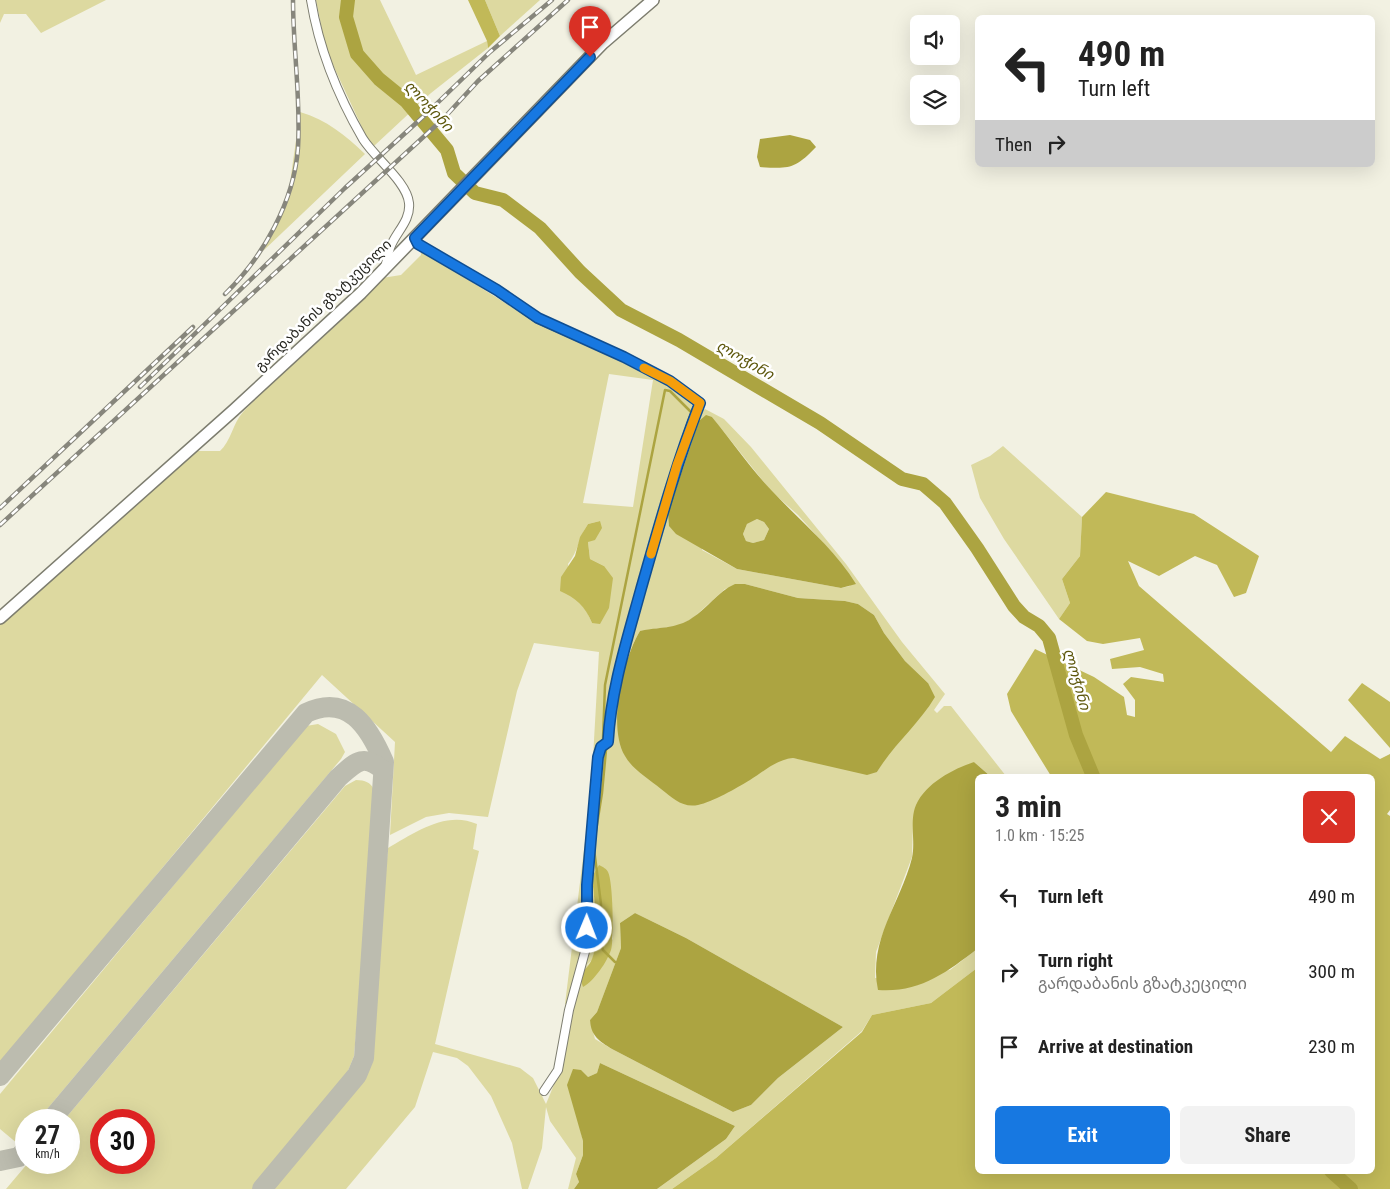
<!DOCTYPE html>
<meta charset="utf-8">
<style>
:root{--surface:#fff;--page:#f2f2f2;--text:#222;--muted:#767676;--accent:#1778e1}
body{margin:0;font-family:"Roboto Condensed","Noto Sans Georgian",sans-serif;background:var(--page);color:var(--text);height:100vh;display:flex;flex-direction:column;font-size:19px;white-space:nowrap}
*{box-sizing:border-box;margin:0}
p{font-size:16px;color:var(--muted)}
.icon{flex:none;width:28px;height:28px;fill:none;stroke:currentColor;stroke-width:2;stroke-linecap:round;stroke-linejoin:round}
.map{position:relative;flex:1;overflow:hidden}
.sheet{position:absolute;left:975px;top:774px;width:400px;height:400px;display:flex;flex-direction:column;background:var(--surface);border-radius:8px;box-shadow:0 5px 20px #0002}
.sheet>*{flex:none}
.banner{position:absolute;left:975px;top:15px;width:400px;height:152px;border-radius:8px;box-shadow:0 5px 20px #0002;background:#fff;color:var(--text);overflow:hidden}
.tools{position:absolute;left:910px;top:15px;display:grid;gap:10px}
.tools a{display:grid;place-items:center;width:50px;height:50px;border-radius:8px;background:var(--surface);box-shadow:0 5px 20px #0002;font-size:25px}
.speed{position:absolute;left:15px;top:1109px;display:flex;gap:10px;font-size:25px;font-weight:700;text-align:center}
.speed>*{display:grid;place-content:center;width:65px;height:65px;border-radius:50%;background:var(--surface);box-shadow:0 5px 20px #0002;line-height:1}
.speed small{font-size:12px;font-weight:400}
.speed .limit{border:8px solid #d22;background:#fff;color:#111}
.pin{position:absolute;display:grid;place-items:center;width:42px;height:42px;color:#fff;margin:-51px -21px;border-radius:50% 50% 50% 0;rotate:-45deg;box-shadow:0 0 5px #0007}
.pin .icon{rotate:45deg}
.me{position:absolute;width:55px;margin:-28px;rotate:1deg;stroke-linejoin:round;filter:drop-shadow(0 0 4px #0008)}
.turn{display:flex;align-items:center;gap:18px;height:105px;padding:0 20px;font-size:22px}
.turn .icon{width:65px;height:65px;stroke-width:2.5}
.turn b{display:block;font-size:35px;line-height:42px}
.then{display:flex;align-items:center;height:48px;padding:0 20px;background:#0003;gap:10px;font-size:19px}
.round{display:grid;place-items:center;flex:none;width:52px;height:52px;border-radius:8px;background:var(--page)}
.headline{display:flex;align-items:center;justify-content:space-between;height:85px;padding:0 20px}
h1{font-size:30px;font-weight:700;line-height:38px}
.cta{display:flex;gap:10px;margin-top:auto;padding:10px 20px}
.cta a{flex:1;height:58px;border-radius:8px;background:var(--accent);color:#fff;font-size:20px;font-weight:700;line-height:58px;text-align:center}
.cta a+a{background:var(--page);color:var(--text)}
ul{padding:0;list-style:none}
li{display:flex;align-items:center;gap:15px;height:75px;padding:0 20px}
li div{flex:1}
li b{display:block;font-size:19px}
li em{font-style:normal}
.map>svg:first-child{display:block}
</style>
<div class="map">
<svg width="1390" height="1189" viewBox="0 0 1390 1189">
<rect width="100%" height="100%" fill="#f2f1e2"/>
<g fill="#ddd9a0" fill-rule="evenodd">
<polygon points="0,0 106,0 41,33 26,14 4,14 0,23"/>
<polygon points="316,0 380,0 416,75 487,41 488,48 431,93 374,146 366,136 326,50"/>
<polygon points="485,0 540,0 500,36"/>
<path d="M 300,112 C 327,120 345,135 365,154 L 263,251 L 288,197 Z"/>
<path d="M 421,250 L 534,321 L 661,380 L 691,401 L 693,410 L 699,413 L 705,409 L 724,419 L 751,447 L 846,564 L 902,642 L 945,694 L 934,710 L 937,713 L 944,706 L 951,706 L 1006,776 L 990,776 L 974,762 L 913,823 L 912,857 L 876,952 L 875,978 L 950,970 L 977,949 L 977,968 L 931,1003 L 872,1015 L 862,1031 L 716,1158 L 672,1189 L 657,1189 L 726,1139 L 735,1126 L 600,1063 L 597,1073 L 588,1077 L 579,1123 L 583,1141 L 583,1155 L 576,1174 L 579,1182 L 574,1189 L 568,1189 L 576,1158 L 550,1121 L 546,1107 L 542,1148 L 528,1189 L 522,1189 L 512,1143 L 491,1096 L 468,1066 L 457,1058 L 433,1052 L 415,1107 L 346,1189 L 272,1189 L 331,1119 L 369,1063 L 388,848 C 414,833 446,810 477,824 L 473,849 L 479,851 L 435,1044 L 520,1068 L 533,1078 L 546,1104 C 560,1072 570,1042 573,1007 L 565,1004 L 591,793 L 599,652 L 534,643 L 517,691 L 488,817 L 449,813 L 426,817 L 390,835 L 395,742 L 322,675 L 0,1064 L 0,625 L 194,451 L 220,451 C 231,441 233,423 243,412 C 288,365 340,327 382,278 L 401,275 L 421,255 ZM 609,374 L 653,380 L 633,507 L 583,503 ZM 712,417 L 771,491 L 798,515 L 825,545 L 850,586 L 841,588 L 737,569 L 702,550 ZM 600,521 L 588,542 L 590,559 L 604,566 L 592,623 L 586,610 L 574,596 L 568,564 C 578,552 579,537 588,524 ZM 745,584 L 798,598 L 845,601 L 858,604 L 874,615 L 884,633 L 905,661 L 928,683 L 877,772 L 793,758 L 781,759 L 770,766 L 625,755 C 609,722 621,662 640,631 L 681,625 L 693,618 L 725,589 ZM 592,877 L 611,911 L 613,939 L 584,968 C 586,966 591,963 592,960 C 600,942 594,897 592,877 ZM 635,913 L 686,938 L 843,1027 L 778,1078 L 751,1105 L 733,1112 L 612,1049 L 595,1039 L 590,1020 L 597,1012 L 621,948 L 620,923 Z"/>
<polygon points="1003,446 1082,517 1080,556 1062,579 1070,603 1059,619 1004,539 980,498 971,465 990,456"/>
<polygon points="757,519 764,522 769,529 764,540 753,543 746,541 743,534 747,524"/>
<polygon points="318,724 336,734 345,752 341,759 38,1120 26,1120 26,1134 18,1144 0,1129 0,1094 306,726"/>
<path d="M 356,780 C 375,780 376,792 376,808 L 354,1056 L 344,1081 L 253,1189 L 6,1189 L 28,1163 L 69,1162 L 69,1120 L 64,1120 L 345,786 ZM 101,1120 L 144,1120 L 144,1162 L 101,1162 Z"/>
</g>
<g fill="#c1b958">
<polygon points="468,0 485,0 500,36 488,48 487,41"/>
<polygon points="1106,492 1194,514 1259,556 1246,593 1234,597 1217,565 1195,556 1159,576 1128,561 1139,586 1331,752 1345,736 1380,759 1390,754 1390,810 1387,814 1390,816 1390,1189 672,1189 716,1158 862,1032 872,1015 931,1003 977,968 978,1171 1372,1171 1372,776 1051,776 1011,711 1007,694 1035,649 1094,677 1124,697 1127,715 1135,717 1135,700 1123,684 1131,677 1164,682 1163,674 1140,667 1112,669 1110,659 1144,650 1140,638 1103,644 1087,641 1059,619 1070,603 1062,579 1080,556 1082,517"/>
<path d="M 600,521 L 602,528 L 595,540 L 588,542 L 590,559 L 604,566 L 613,578 L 609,608 L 600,624 L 592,623 C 585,606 576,598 560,591 L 561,577 L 575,556 L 580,537 L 588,524 Z"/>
<polygon points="1362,683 1390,702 1390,748 1348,700"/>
<path d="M 599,865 C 603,867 607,869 608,872 C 613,881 614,940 611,950 C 607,962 594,981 583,987 C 577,970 587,972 592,959 C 600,941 594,897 592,877 Z"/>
</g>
<g fill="#aca441" fill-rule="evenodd">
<path d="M 790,135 L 810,140 L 816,147 C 795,169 789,169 760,167 L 757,157 L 760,139 Z"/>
<path d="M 706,415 L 712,417 C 732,441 750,468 772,491 C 801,522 834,548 856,584 L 841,588 L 737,569 L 676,534 L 669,526 L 668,513 L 699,421 ZM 757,519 L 764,522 L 769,529 L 764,540 L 753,543 L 746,541 L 743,534 L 747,524 Z"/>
<path d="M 735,584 L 745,584 L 798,598 L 845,601 L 858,604 L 874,615 L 884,633 L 905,661 L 928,683 L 935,697 C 919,724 894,744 877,772 L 867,775 L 793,758 C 775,760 765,771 750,780 C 737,788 712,802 698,805 C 682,808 673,798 661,789 C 649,779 633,770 625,756 C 607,726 623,659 640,631 C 657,627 677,629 692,618 C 708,608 717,592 735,584 Z"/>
<path d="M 974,762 L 990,776 L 978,776 L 977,949 C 946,973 919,993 878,990 C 868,939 900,905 912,858 C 916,841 909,821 916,805 C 926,783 953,769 974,762 Z"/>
<path d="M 635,913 L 686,938 L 843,1027 L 778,1078 L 751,1105 L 733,1112 L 612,1049 C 599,1041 591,1036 590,1020 L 597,1012 L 621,948 L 620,923 Z"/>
<polygon points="600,1063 735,1126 726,1139 657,1189 574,1189 579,1182 576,1174 583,1155 583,1141 567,1085 573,1069 581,1070 588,1077 597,1073"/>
</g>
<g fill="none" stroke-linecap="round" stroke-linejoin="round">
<g stroke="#aca441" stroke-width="2.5">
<polyline points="603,739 605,685 665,390 670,391 691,412"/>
<polyline points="595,837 602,793 606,750"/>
<polyline points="594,849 601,904 600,941 603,950 615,962"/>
</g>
<g stroke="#aca441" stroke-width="14">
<polyline points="348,0 346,17 357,54 379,79 406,101 447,150 454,173 475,193 503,200 540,228 580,272 621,310 679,340 820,423 902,479 923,484 945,503 977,548 1014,606 1024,617 1039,626 1049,638 1076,735 1093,776"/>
<polyline points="1331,1171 1351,1189"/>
</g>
<g stroke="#bcbcaf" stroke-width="20">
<path d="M 0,1076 L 306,713 C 348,693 369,727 384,762 L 364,1058 L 357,1075 L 262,1189"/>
<path d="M 51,1120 L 338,778 C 356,762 363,753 383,770"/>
<polyline points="0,1161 19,1157 26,1149"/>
</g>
<defs>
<g id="minor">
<path d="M 311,0 C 319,49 338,96 363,139 C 375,158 407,182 409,203 C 411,221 395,233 390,248 C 388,254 387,261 385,267"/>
<path d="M 415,238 L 418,244 L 497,290 L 538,319 L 624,357 L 670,381 L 699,403 C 676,464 659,527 641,589 C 627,640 611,689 608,742 L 601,747 L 598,757 L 587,885 L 586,948 L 569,1010 L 558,1070 L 544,1091"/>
</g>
<polyline id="secondary" points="0,618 234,410 361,293 603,43 653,0"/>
</defs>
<use href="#minor" stroke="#7d7d6f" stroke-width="10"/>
<use href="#secondary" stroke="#7d7d6f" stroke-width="14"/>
<use href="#minor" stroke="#fff" stroke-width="8"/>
<use href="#secondary" stroke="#fff" stroke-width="11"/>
<defs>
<g id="rail">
<path d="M 225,294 C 263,257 294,202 298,148 C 301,99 293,49 293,0"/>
<polyline points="140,387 345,188 425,115 490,52 552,0"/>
<polyline points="0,508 193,327"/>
<polyline points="0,525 443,119 478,81 568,0"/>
</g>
</defs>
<use href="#rail" stroke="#87867c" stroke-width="4.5"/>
<use href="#rail" stroke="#fff" stroke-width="2.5" stroke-dasharray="8" stroke-linecap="butt"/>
</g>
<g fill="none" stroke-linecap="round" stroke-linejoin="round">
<defs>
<path id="route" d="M 587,928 L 587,885 L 598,757 L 601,747 L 608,742 C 611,689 627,640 641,589 C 659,526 676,464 700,403 L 670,381 L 624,357 L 538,318 L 497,290 L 418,244 L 415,238 L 590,57"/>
</defs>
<use href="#route" stroke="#0f4e92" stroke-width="12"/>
<use href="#route" stroke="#1778e1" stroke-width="9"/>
<polyline stroke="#f59e0b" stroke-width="9" points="644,368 670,381 700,403 677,465 651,554"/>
</g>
<g text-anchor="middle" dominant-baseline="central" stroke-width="5" stroke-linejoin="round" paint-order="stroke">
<g font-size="14" fill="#25251f" stroke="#fff">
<text transform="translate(323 305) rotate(-44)">გარდაბანის გზატკეცილი</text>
</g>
<g font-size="15" font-style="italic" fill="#5d570c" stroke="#fff">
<text transform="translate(429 106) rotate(47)">ლოჭინი</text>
<text transform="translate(745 360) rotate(30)">ლოჭინი</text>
<text transform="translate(1077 679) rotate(74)">ლოჭინი</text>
</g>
</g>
</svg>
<div class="tools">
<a><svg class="icon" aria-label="sound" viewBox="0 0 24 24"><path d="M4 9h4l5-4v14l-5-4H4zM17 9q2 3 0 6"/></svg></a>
<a><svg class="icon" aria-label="layers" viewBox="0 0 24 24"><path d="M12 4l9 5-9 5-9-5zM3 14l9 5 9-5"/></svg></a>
</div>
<div class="speed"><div>27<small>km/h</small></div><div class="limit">30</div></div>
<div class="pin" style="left:590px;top:57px;background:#d93025"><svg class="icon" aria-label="arrive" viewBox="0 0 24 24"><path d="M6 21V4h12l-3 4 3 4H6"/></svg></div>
<svg class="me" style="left:587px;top:928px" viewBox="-20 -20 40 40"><circle r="17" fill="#1778e1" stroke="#fff" stroke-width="3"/><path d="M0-11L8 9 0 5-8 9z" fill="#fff"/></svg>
<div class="banner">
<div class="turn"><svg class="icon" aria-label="left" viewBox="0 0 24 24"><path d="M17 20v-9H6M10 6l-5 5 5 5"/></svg><div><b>490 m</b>Turn left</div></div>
<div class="then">Then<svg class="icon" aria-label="right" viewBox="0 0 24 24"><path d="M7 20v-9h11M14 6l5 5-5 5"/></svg></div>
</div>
<section class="sheet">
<div class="headline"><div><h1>3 min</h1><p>1.0 km · 15:25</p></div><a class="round" style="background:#d93025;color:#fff"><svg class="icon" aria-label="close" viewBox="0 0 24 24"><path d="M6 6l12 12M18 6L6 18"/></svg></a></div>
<ul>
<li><svg class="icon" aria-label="left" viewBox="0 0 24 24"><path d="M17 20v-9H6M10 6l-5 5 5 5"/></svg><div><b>Turn left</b></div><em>490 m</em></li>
<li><svg class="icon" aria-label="right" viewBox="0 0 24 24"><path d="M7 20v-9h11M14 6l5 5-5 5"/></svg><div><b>Turn right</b><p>გარდაბანის გზატკეცილი</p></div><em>300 m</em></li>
<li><svg class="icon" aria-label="arrive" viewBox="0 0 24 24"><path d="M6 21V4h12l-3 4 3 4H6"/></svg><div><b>Arrive at destination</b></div><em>230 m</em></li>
</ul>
<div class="cta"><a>Exit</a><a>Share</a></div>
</section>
</div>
